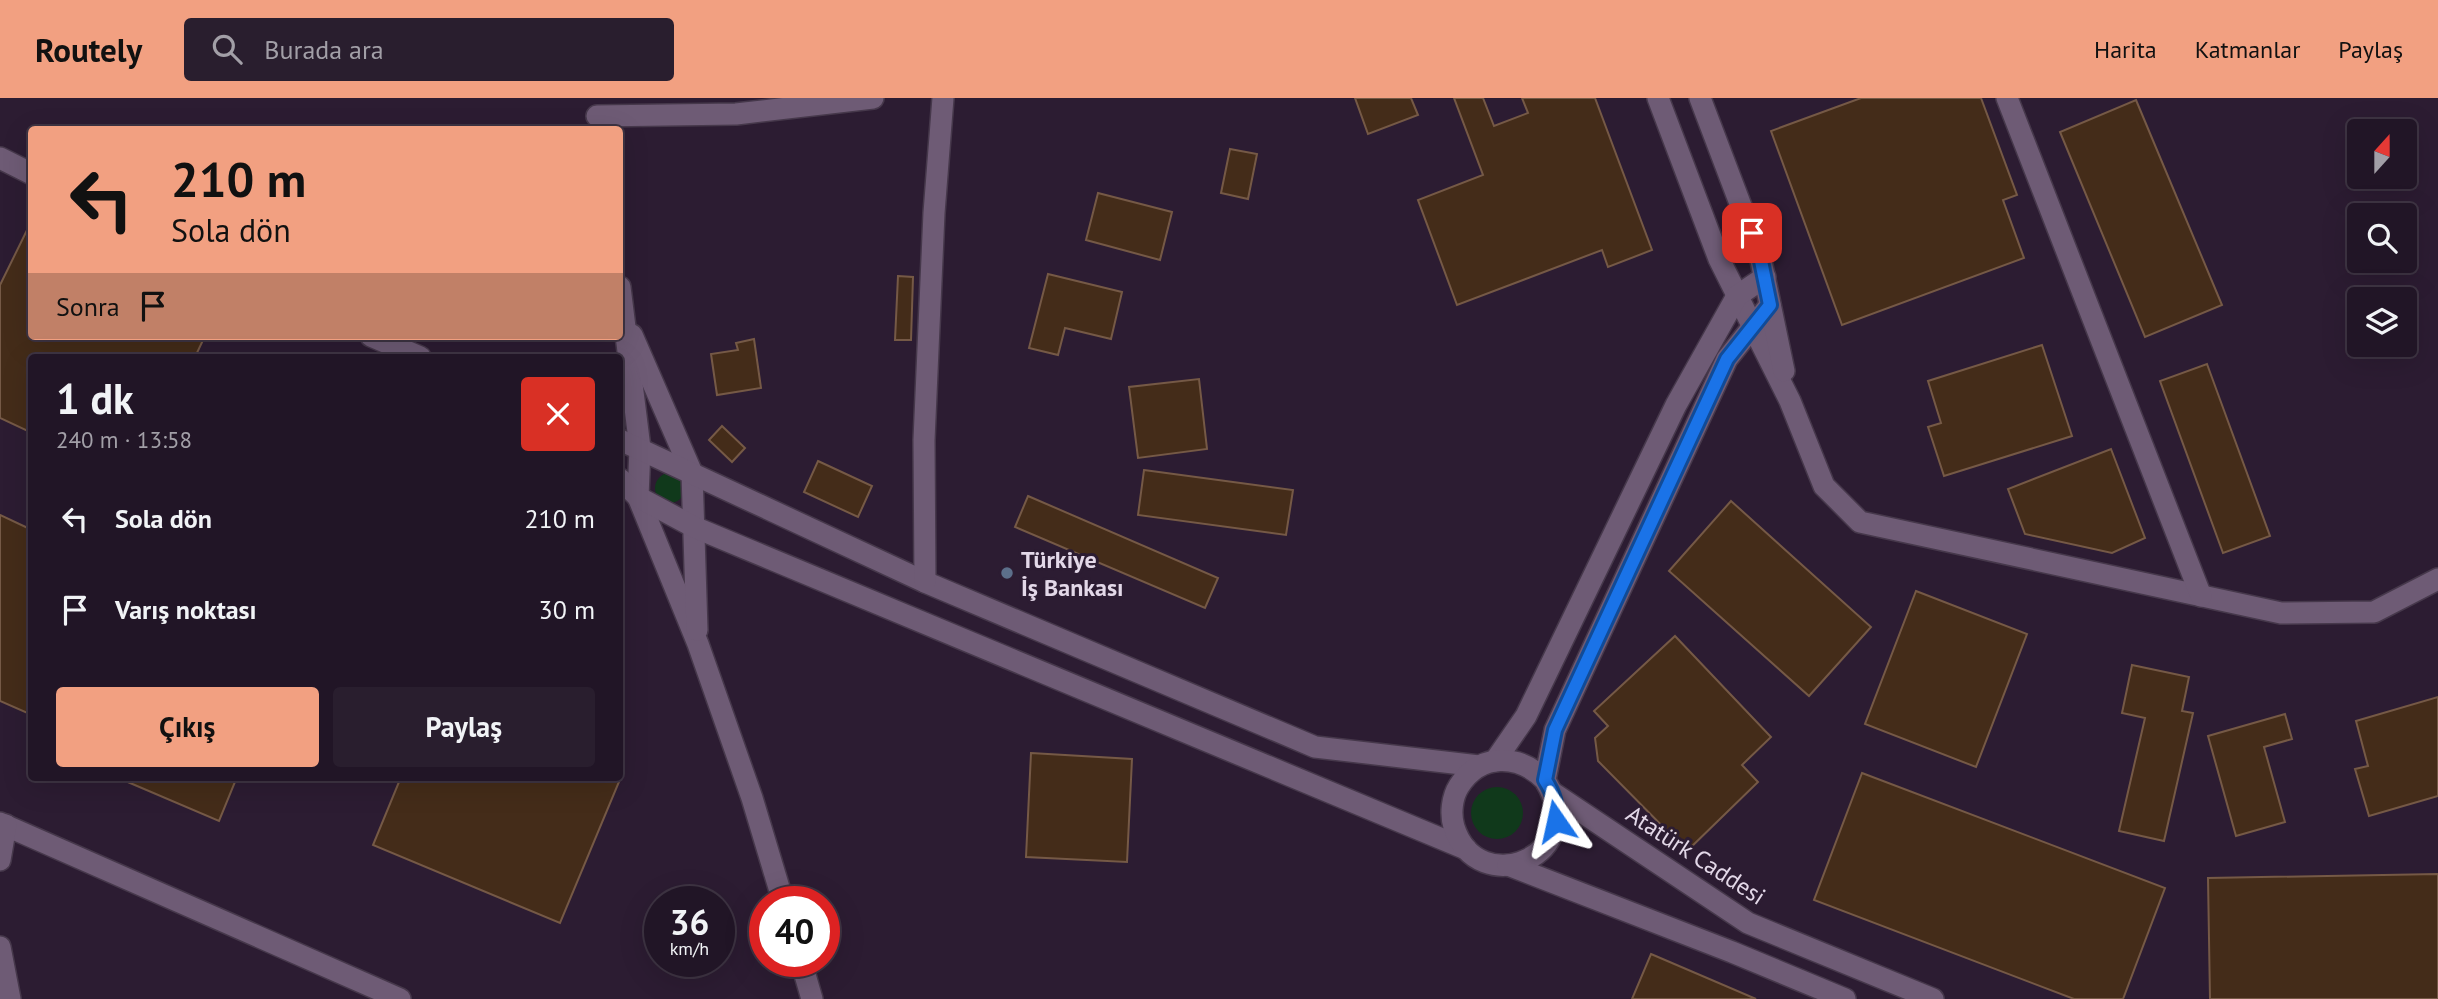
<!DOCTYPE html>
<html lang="tr">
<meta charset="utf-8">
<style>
:root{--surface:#211526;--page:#291e2e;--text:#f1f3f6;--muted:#a29fa7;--line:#3e3443;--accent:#f2a081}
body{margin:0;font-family:"PT Sans",sans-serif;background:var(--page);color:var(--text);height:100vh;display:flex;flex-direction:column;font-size:26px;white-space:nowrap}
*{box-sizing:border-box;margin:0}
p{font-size:23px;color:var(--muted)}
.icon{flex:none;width:38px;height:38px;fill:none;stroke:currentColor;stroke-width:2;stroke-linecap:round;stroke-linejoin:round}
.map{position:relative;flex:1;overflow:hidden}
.drawer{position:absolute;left:28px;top:256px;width:595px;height:427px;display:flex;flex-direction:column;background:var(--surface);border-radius:7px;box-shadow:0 7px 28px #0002,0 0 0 2px var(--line)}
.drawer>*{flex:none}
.banner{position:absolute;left:28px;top:28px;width:595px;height:214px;border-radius:7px;box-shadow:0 7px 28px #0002,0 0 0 2px var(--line);background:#f2a081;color:#111;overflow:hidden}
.needle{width:46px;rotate:21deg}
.buttons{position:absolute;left:2347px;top:21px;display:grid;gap:14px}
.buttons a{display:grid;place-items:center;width:70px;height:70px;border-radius:7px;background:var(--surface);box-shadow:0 7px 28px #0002,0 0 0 2px var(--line);font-size:35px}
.speed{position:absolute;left:644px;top:788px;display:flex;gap:14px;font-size:35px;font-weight:700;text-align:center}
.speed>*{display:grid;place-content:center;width:91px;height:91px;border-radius:50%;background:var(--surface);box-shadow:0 7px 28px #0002,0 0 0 2px var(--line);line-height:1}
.speed small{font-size:18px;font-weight:400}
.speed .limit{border:10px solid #d22;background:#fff;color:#111}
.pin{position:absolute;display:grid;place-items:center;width:60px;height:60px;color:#fff;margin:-30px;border-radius:14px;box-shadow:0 4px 10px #0006}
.me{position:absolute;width:77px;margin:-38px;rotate:349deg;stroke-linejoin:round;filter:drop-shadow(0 0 5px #0008)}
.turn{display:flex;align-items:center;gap:24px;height:147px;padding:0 28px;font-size:32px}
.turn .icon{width:91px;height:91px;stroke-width:2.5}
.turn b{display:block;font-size:49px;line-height:60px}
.then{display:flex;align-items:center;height:66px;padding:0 28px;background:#0003;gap:14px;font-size:26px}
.round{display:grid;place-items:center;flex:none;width:74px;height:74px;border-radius:7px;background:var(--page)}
.headline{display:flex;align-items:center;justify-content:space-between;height:119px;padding:0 28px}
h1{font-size:42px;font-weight:700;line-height:52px}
.button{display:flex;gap:14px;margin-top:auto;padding:14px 28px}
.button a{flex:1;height:80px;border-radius:7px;background:var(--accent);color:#111;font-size:28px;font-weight:700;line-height:80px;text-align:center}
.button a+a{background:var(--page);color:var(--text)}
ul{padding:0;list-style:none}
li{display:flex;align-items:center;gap:21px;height:91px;padding:0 28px}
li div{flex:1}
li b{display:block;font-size:26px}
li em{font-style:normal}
header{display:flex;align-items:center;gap:42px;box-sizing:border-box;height:98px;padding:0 35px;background:var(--accent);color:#111}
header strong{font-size:33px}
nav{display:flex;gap:38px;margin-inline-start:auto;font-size:24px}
.search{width:490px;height:63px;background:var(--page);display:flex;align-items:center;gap:18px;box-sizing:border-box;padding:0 24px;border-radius:7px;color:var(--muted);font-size:26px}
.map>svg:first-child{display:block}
</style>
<header>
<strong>Routely</strong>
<div class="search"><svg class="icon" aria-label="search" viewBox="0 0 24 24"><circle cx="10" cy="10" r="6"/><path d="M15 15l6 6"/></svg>Burada ara</div>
<nav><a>Harita</a><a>Katmanlar</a><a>Paylaş</a></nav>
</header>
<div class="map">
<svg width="2438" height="901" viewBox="0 0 2438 901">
<rect width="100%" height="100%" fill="#2c1c32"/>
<g fill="#10391b">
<circle cx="670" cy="390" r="15"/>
<circle cx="1497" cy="715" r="26"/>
</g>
<g fill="#442c19" stroke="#755946" stroke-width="2">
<polygon points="1355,0 1411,0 1418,17 1368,36"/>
<polygon points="1454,0 1483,0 1494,28 1528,15 1522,0 1595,0 1652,152 1608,169 1602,152 1457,207 1418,102 1483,77"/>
<polygon points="1861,0 1981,0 2017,97 2003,102 2024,160 1842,227 1771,33"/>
<polygon points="2136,2 2222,207 2145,239 2060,34"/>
<polygon points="1230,51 1257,56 1248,101 1221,95"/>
<polygon points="1098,95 1172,114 1160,162 1086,142"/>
<polygon points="32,122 32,238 205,238 195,259 32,259 32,335 0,320 0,187"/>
<polygon points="1048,176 1122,194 1111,241 1065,230 1058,257 1029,250"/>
<polygon points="898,178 913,179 911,242 895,242"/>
<polygon points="754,241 761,290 717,297 711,256 738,252 736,245"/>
<polygon points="2042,247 2072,338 1944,378 1928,329 1941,325 1928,283"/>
<polygon points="2207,266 2270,438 2223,455 2160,283"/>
<polygon points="1199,281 1207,351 1138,360 1129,289"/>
<polygon points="722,328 745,350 732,364 709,342"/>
<polygon points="2111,351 2145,440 2112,455 2025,436 2008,391"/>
<polygon points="818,363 872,388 858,419 804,394"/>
<polygon points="1144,372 1293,392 1286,437 1138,417"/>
<polygon points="1028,398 1218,480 1205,510 1015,429"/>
<polygon points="1731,403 1871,529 1809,598 1669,473"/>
<polygon points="0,417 32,432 32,617 0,603"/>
<polygon points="1916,493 2027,536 1976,669 1865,626"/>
<polygon points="1675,538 1771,639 1742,667 1758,684 1687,753 1598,663 1595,640 1608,628 1594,613"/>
<polygon points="2132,567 2189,579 2182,613 2193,615 2164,743 2119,733 2145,620 2122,615"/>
<polygon points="2438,599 2438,698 2369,718 2355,671 2368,668 2356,623"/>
<polygon points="2285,616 2292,641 2264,649 2285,724 2236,738 2208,638"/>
<polygon points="1031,655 1132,661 1127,764 1026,759"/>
<polygon points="1862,675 2165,790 2123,901 2074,901 1814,802"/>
<polygon points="116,679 237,679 219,723"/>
<polygon points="401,679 621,679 560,825 373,747"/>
<polygon points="2438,776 2438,901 2210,901 2208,780"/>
<polygon points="1651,856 1756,901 1632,901"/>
</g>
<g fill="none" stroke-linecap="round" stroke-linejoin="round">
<defs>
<g id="minor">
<polyline points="1658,0 1719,161 1790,303 1824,388 1860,424 2281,515 2374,514 2438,481"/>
<polyline points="1700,0 1760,158 1784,273"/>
<polyline points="2007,0 2201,498"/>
<polyline points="597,18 736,16 873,0"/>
<polyline points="0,60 32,76"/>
<polyline points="620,189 640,350 638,399 698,546 752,700 783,803"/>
<polyline points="632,237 692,375 697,532"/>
<polyline points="371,238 420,259"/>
<polyline points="620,342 925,484 1315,649 1479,668"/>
<polyline points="620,381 638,399 694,429 1466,751"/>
<polyline points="925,484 924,342 934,115 943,0"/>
<polyline points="1495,663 1526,618 1676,307 1737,198 1765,179"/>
<path d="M 1545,682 C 1519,656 1481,654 1459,688 C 1452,699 1450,716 1454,729 C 1478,804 1591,758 1545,682 L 1555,632 L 1727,261 L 1770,207"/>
<polyline points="1553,695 1748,825 1933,901"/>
<polyline points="0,725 400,901"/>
<polyline points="0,762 6,727"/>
<polyline points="1508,767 1732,854 1845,901"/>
<polyline points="0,849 10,901"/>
<polyline points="801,863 812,901"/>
</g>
</defs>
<use href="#minor" stroke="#46384b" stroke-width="24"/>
<use href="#minor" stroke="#6e5b75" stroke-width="21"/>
</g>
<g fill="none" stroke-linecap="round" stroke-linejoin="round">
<defs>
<path id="route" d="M 1556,723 C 1557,707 1554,696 1545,682 L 1555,632 L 1727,261 L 1770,207 L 1760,158 L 1752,135"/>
</defs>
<use href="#route" stroke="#114b97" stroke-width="18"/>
<use href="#route" stroke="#1a73e8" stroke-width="12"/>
</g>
<circle fill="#5c6f8a" stroke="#2c1c32" stroke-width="2.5" cx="1007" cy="475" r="7"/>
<g text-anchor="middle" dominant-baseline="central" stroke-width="6" stroke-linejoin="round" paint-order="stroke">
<g font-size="24" font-weight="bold" fill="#e3d8e8" stroke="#2c1c32" text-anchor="start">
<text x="1021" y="461">Türkiye<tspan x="1021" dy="28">İş Bankası</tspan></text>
</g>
<g font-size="24" fill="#e3d8e8" stroke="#2c1c32">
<text transform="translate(1696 757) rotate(33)">Atatürk Caddesi</text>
</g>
</g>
</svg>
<div class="buttons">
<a><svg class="needle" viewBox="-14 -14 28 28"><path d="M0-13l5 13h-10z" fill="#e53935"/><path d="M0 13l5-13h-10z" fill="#a29fa7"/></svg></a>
<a><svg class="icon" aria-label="search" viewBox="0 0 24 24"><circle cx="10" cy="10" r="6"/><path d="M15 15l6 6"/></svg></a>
<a><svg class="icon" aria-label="layers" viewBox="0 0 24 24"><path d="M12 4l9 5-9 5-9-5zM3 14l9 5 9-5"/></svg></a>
</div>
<div class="speed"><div>36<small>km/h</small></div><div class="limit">40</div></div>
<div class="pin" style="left:1752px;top:135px;background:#d93025"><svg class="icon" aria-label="arrive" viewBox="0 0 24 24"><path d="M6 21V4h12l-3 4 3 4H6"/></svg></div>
<svg class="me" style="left:1556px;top:723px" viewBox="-20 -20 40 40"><path d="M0-17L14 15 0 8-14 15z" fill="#1a73e8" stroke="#fff" stroke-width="4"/></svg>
<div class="banner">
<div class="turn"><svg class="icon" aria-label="left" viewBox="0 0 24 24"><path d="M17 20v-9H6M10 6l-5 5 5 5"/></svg><div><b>210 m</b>Sola dön</div></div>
<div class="then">Sonra<svg class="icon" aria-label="arrive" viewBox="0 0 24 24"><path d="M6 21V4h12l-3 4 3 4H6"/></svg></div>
</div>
<section class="drawer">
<div class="headline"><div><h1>1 dk</h1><p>240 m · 13:58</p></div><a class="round" style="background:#d93025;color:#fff"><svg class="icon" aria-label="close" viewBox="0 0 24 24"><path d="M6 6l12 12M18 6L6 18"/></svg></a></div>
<ul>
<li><svg class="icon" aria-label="left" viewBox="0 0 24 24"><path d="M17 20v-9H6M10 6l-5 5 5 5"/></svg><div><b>Sola dön</b></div><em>210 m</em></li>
<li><svg class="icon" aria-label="arrive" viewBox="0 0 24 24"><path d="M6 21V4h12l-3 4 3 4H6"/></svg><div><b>Varış noktası</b></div><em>30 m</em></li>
</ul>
<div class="button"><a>Çıkış</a><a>Paylaş</a></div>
</section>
</div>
